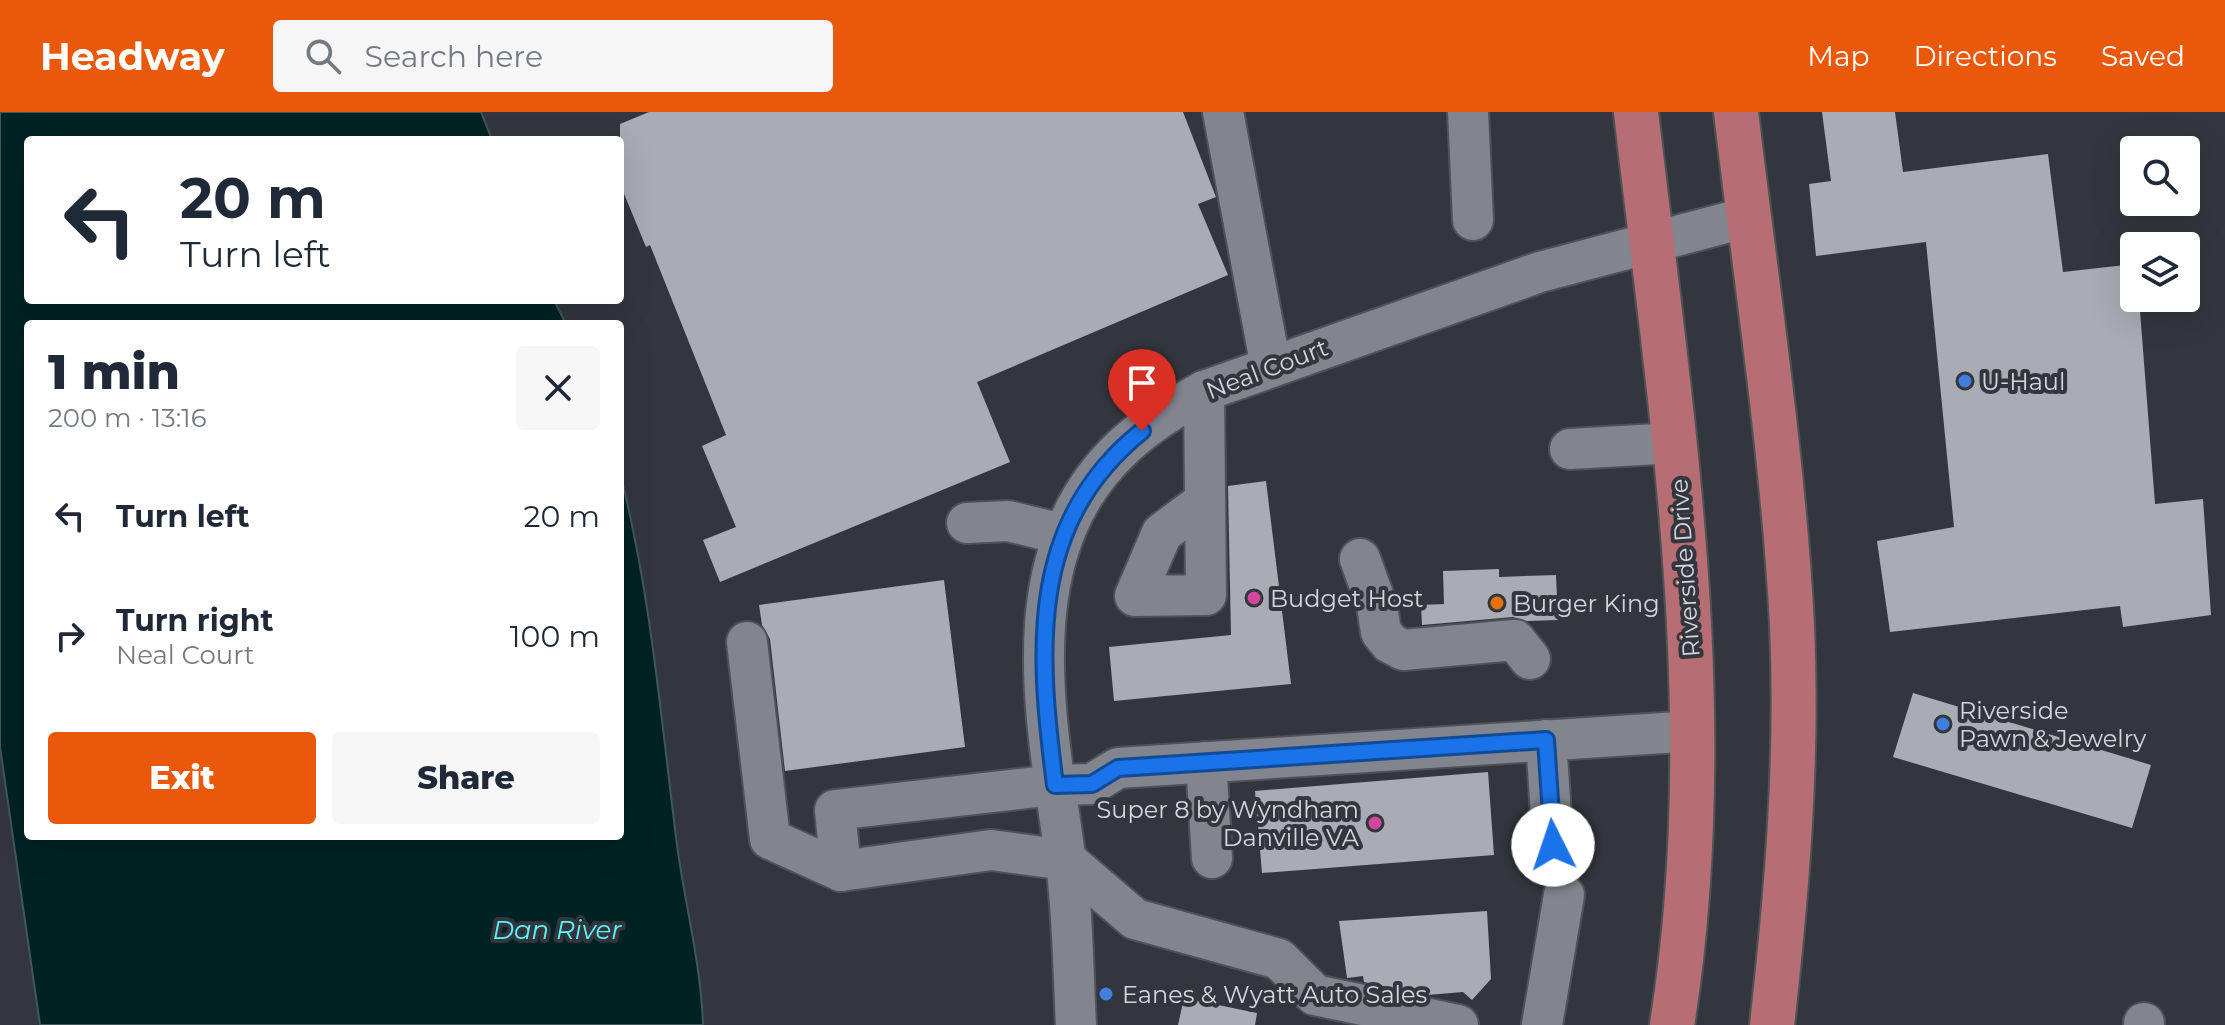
<!DOCTYPE html>
<meta charset="utf-8">
<style>
:root{--surface:#fff;--page:#f6f6f7;--text:#1f2937;--muted:#747a83;--accent:#ea580c}
body{margin:0;font-family:Montserrat,sans-serif;background:var(--page);color:var(--text);height:100vh;display:flex;flex-direction:column;font-size:30px;white-space:nowrap}
*{box-sizing:border-box;margin:0}
p{font-size:26px;color:var(--muted)}
.icon{flex:none;width:44px;height:44px;fill:none;stroke:currentColor;stroke-width:2;stroke-linecap:round;stroke-linejoin:round}
.map{position:relative;flex:1;overflow:hidden}
.panel{position:absolute;left:24px;top:208px;width:600px;height:520px;display:flex;flex-direction:column;background:var(--surface);border-radius:8px;box-shadow:0 8px 32px #0002}
.panel>*{flex:none}
.hud{position:absolute;left:24px;top:24px;width:600px;height:168px;border-radius:8px;box-shadow:0 8px 32px #0002;background:#fff;color:var(--text);overflow:hidden}
.controls{position:absolute;left:2120px;top:24px;display:grid;gap:16px}
.controls a{display:grid;place-items:center;width:80px;height:80px;border-radius:8px;background:var(--surface);box-shadow:0 8px 32px #0002;font-size:40px}
.pin{position:absolute;display:grid;place-items:center;width:68px;height:68px;color:#fff;margin:-82px -34px;border-radius:50% 50% 50% 0;rotate:-45deg;box-shadow:0 0 8px #0007}
.pin .icon{rotate:45deg}
.me{position:absolute;width:88px;margin:-44px;rotate:356deg;stroke-linejoin:round;filter:drop-shadow(0 0 6px #0008)}
.turn{display:flex;align-items:center;gap:28px;height:168px;padding:0 24px;font-size:36px}
.turn .icon{width:104px;height:104px;stroke-width:2.5}
.turn b{display:block;font-size:56px;line-height:68px}
.round{display:grid;place-items:center;flex:none;width:84px;height:84px;border-radius:8px;background:var(--page)}
.summary{display:flex;align-items:center;justify-content:space-between;height:136px;padding:0 24px}
h1{font-size:48px;font-weight:800;line-height:60px}
.primary-button{display:flex;gap:16px;margin-top:auto;padding:16px 24px}
.primary-button a{flex:1;height:92px;border-radius:8px;background:var(--accent);color:#fff;font-size:32px;font-weight:800;line-height:92px;text-align:center}
.primary-button a+a{background:var(--page);color:var(--text)}
ul{padding:0;list-style:none}
li{display:flex;align-items:center;gap:24px;height:120px;padding:0 24px}
li div{flex:1}
li b{display:block;font-size:30px}
li em{font-style:normal}
header{display:flex;align-items:center;gap:48px;box-sizing:border-box;height:112px;padding:0 40px;background:var(--accent);color:#fff}
header strong{font-size:38px}
nav{display:flex;gap:44px;margin-inline-start:auto;font-size:28px}
.search{width:560px;height:72px;background:var(--page);display:flex;align-items:center;gap:20px;box-sizing:border-box;padding:0 28px;border-radius:8px;color:var(--muted);font-size:30px}
.map>svg:first-child{display:block}
</style>
<header>
<strong>Headway</strong>
<div class="search"><svg class="icon" aria-label="search" viewBox="0 0 24 24"><circle cx="10" cy="10" r="6"/><path d="M15 15l6 6"/></svg>Search here</div>
<nav><a>Map</a><a>Directions</a><a>Saved</a></nav>
</header>
<div class="map">
<svg width="2225" height="913" viewBox="0 0 2225 913">
<rect width="100%" height="100%" fill="#33363c"/>
<path fill="#002223" stroke="#40585a" stroke-width="2" d="M 0,0 L 481,0 L 492,28 L 28,28 L 28,188 L 554,188 L 566,212 L 28,212 L 28,724 L 620,724 L 620,361 C 651,482 661,608 677,733 C 685,793 701,852 703,913 L 40,913 L 0,635 Z"/>
<g fill="#a9acb3">
<polygon points="649,0 1183,0 1216,85 1198,92 1228,163 977,270 1010,350 720,470 703,428 736,415 702,334 726,323 650,133 646,135 620,72 620,12"/>
<polygon points="1822,0 1895,0 1903,60 2048,42 2063,160 2134,152 2134,186 2139,186 2155,392 2203,387 2211,503 2123,515 2120,494 1890,520 1877,429 1954,415 1926,130 1816,144 1809,72 1831,69"/>
<polygon points="1266,369 1291,572 1114,589 1109,535 1231,523 1228,374"/>
<polygon points="1499,457 1499,465 1556,463 1558,508 1527,509 1513,505 1422,513 1421,493 1444,492 1443,459"/>
<polygon points="944,468 965,635 785,659 770,527 762,513 759,493"/>
<polygon points="1913,581 2151,653 2132,716 1893,645"/>
<polygon points="1488,660 1494,743 1262,761 1255,679"/>
<polygon points="1487,799 1491,867 1472,888 1463,880 1427,883 1364,870 1363,864 1347,866 1339,809"/>
<polygon points="1184,886 1257,901 1255,913 1178,913"/>
</g>
<g fill="none" stroke-linecap="round" stroke-linejoin="round">
<defs>
<g id="minor">
<polyline points="1223,0 1271,255"/>
<polyline points="1468,0 1473,108"/>
<polyline points="1204,279 1206,483 1135,484 1162,421 1205,389"/>
<polyline points="1570,337 1675,331"/>
<polyline points="967,411 1008,409 1062,422"/>
<polyline points="1360,447 1377,494 1381,520 1390,531 1403,538 1515,528 1530,547"/>
<polyline points="747,530 770,727 841,759 991,738 1066,748 1135,807 1279,847 1315,883 1458,913"/>
<polyline points="1546,628 1553,733"/>
<polyline points="1206,650 1212,746"/>
<polyline points="841,759 835,698 1055,673 1092,672 1118,656 1694,619"/>
<path d="M 1076,913 C 1073,857 1073,799 1065,743 C 1046,606 1009,440 1124,334 C 1148,312 1175,295 1204,279 L 1540,160 L 1748,105"/>
<polyline points="1542,913 1564,783"/>
<polyline points="2144,913 2144,911"/>
</g>
<g id="major">
<path d="M 1636,0 C 1671,303 1721,608 1672,913"/>
<path d="M 1736,0 C 1756,170 1783,342 1792,513 C 1798,647 1787,780 1772,913"/>
</g>
</defs>
<use href="#minor" stroke="#4f5256" stroke-width="44"/>
<use href="#major" stroke="#4f5256" stroke-width="48"/>
<use href="#minor" stroke="#82858d" stroke-width="40"/>
<use href="#major" stroke="#b66e74" stroke-width="44"/>
</g>
<g fill="none" stroke-linecap="round" stroke-linejoin="round">
<defs>
<path id="route" d="M 1142,319 C 1027,411 1038,540 1055,673 L 1092,672 L 1118,656 L 1546,628 L 1553,733"/>
</defs>
<use href="#route" stroke="#114b97" stroke-width="20"/>
<use href="#route" stroke="#1a73e8" stroke-width="14"/>
</g>
<g fill="#3f7fe0" stroke="#33363c" stroke-width="3">
<circle cx="1965" cy="269" r="8"/>
<circle cx="1943" cy="612" r="8"/>
<circle cx="1106" cy="882" r="8"/>
</g>
<g fill="#d1479c" stroke="#33363c" stroke-width="3">
<circle cx="1254" cy="486" r="8"/>
<circle cx="1375" cy="711" r="8"/>
</g>
<circle fill="#e8710a" stroke="#33363c" stroke-width="3" cx="1497" cy="491" r="8"/>
<g text-anchor="middle" dominant-baseline="central" stroke-width="8" stroke-linejoin="round" paint-order="stroke">
<g font-size="24" fill="#d5d6da" stroke="#33363c">
<text transform="translate(1267 257) rotate(-21)">Neal Court</text>
<text transform="translate(1685 456) rotate(-94)">Riverside Drive</text>
</g>
<g font-size="24" fill="#d5d6da" stroke="#33363c" text-anchor="start">
<text x="1981" y="269">U-Haul</text>
<text x="1270" y="486">Budget Host</text>
<text x="1513" y="491">Burger King</text>
<text x="1959" y="598">Riverside<tspan x="1959" dy="28">Pawn &amp; Jewelry</tspan></text>
<text x="1359" y="697" text-anchor="end">Super 8 by Wyndham<tspan x="1359" dy="28">Danville VA</tspan></text>
<text x="1122" y="882">Eanes &amp; Wyatt Auto Sales</text>
</g>
<g font-size="26" font-style="italic" fill="#58f6f9" stroke="#33363c">
<text x="557" y="818">Dan River</text>
</g>
</g>
</svg>
<div class="controls">
<a><svg class="icon" aria-label="search" viewBox="0 0 24 24"><circle cx="10" cy="10" r="6"/><path d="M15 15l6 6"/></svg></a>
<a><svg class="icon" aria-label="layers" viewBox="0 0 24 24"><path d="M12 4l9 5-9 5-9-5zM3 14l9 5 9-5"/></svg></a>
</div>
<div class="pin" style="left:1142px;top:319px;background:#d93025"><svg class="icon" aria-label="arrive" viewBox="0 0 24 24"><path d="M6 21V4h12l-3 4 3 4H6"/></svg></div>
<svg class="me" style="left:1553px;top:733px" viewBox="-20 -20 40 40"><circle r="19" fill="#fff"/><path d="M0-13L10 11 0 6-10 11z" fill="#1a73e8"/></svg>
<div class="hud">
<div class="turn"><svg class="icon" aria-label="left" viewBox="0 0 24 24"><path d="M17 20v-9H6M10 6l-5 5 5 5"/></svg><div><b>20 m</b>Turn left</div></div>
</div>
<section class="panel">
<div class="summary"><div><h1>1 min</h1><p>200 m · 13:16</p></div><a class="round"><svg class="icon" aria-label="close" viewBox="0 0 24 24"><path d="M6 6l12 12M18 6L6 18"/></svg></a></div>
<ul>
<li><svg class="icon" aria-label="left" viewBox="0 0 24 24"><path d="M17 20v-9H6M10 6l-5 5 5 5"/></svg><div><b>Turn left</b></div><em>20 m</em></li>
<li><svg class="icon" aria-label="right" viewBox="0 0 24 24"><path d="M7 20v-9h11M14 6l5 5-5 5"/></svg><div><b>Turn right</b><p>Neal Court</p></div><em>100 m</em></li>
</ul>
<div class="primary-button"><a>Exit</a><a>Share</a></div>
</section>
</div>
